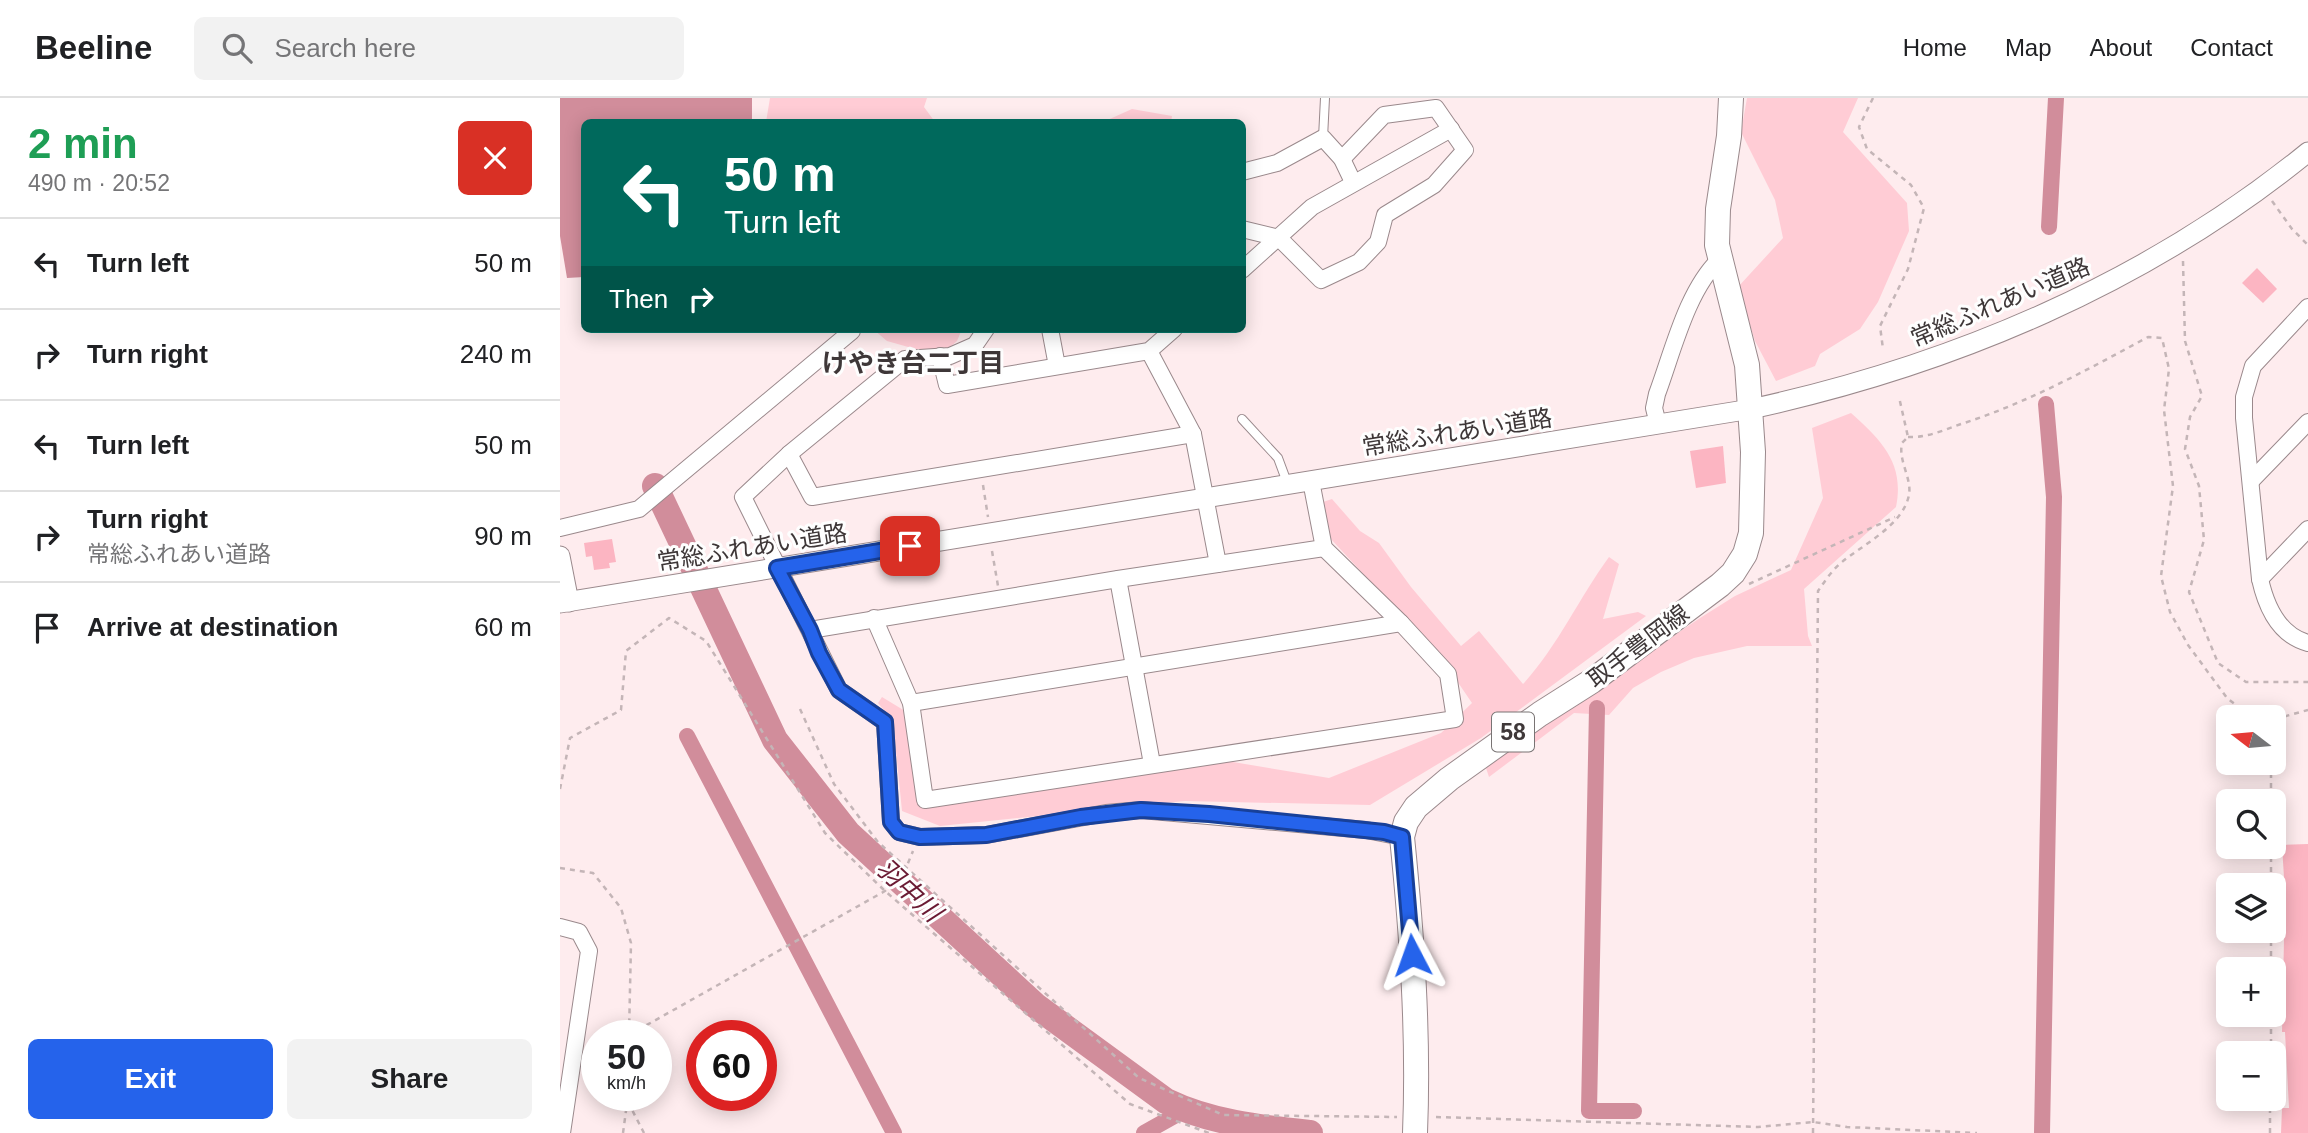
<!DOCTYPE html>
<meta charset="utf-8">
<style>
:root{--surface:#fff;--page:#f2f2f2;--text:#202124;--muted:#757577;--line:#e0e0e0;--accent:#2563eb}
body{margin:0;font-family:Helvetica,"Noto Sans JP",sans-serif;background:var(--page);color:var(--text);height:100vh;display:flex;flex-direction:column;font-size:26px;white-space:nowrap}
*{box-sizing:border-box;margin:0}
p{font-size:23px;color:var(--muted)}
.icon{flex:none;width:38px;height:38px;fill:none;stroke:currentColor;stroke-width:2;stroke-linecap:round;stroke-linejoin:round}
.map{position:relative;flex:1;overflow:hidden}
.sheet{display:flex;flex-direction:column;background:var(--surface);width:560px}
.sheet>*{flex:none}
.top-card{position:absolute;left:21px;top:21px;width:665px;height:214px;border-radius:10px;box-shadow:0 4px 18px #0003;background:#00695c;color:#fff;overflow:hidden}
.needle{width:46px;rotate:286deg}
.controls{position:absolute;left:1656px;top:607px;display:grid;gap:14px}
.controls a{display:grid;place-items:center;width:70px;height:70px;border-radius:10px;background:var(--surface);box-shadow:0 4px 18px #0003;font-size:35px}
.speed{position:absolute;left:21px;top:922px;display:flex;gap:14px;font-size:35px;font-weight:700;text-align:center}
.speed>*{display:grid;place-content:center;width:91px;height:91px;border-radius:50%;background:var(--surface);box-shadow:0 4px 18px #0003;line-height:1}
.speed small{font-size:18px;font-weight:400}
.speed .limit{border:10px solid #d22;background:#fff;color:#111}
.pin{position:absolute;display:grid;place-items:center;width:60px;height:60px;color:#fff;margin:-30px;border-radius:14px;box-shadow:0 4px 10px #0006}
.me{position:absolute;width:77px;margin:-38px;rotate:356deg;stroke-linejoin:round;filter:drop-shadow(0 0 5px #0008)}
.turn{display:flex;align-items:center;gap:24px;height:147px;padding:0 28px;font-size:32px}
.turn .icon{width:91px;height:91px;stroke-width:2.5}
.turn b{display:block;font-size:49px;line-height:60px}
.then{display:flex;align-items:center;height:66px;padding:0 28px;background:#0003;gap:14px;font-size:26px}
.round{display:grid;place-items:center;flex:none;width:74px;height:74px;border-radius:10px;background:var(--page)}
.head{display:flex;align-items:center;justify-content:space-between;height:119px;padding:0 28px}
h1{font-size:42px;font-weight:700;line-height:52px;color:#1e9e55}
.primary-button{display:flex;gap:14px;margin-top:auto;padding:14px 28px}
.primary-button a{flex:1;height:80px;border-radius:10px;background:var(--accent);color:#fff;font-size:28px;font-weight:700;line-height:80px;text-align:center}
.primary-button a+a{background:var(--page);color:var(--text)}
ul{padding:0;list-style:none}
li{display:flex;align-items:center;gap:21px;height:91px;padding:0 28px;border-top:2px solid var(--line)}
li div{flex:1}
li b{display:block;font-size:26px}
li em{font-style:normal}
header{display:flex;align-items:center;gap:42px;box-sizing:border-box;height:98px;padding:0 35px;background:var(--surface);border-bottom:2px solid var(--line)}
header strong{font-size:33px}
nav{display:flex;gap:38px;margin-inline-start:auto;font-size:24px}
.search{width:490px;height:63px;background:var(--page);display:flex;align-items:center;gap:18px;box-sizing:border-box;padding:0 24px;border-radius:10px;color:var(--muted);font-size:26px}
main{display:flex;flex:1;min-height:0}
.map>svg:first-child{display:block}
</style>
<header>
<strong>Beeline</strong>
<div class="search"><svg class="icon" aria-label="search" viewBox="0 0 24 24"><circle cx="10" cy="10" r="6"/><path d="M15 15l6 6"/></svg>Search here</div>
<nav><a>Home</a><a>Map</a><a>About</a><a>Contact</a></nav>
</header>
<main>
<section class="sheet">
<div class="head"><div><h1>2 min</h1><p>490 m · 20:52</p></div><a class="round" style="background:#d93025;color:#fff"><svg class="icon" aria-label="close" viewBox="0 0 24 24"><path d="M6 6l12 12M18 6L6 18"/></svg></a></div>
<ul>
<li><svg class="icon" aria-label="left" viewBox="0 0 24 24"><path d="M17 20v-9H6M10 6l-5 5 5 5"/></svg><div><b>Turn left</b></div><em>50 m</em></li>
<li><svg class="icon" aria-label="right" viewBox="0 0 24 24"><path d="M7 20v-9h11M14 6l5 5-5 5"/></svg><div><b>Turn right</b></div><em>240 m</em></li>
<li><svg class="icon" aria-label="left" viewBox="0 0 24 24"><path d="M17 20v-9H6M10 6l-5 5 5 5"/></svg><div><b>Turn left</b></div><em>50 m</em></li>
<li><svg class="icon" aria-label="right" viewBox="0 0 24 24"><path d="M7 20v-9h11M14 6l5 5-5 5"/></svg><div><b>Turn right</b><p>常総ふれあい道路</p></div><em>90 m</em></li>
<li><svg class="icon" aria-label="arrive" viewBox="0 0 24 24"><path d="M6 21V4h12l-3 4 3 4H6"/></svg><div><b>Arrive at destination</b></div><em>60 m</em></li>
</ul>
<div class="primary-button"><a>Exit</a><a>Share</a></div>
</section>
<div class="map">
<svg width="1748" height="1035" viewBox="0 0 1748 1035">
<rect width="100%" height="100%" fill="#feecee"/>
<g fill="#ffccd5">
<polygon points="210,0 367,0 364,9 375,24 206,24"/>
<polygon points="1187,0 1298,0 1283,34 1347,105 1349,133 1318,204 1300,231 1260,256 1255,268 1216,283 1195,243 1178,189 1223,140 1215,102 1181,34"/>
<polygon points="572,11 612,18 611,24 543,24"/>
<polygon points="313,231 402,231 397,243 380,258 327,243"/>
<path d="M 1291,315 C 1321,342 1345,365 1336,409 L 1244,491 L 1248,538 L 1252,548 L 1187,548 L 1134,560 L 1101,574 L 1073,590 L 1049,617 L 1014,615 L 929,679 L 926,670 L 1016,604 L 1140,520 L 1175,498 L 1231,472 L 1263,400 L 1252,330 Z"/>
<path d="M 772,401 L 800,433 L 819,445 L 851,489 L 901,548 L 919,533 L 963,586 C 998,548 1019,500 1049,459 L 1059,466 L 1043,521 L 1078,514 L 1086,518 L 921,640 L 810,707 L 625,703 L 380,728 L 342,713 L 333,623 L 318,605 L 322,599 L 345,613 L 360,706 L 420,702 L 661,662 L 769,680 L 881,635 L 912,605 L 882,561 L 770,440 L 763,404 Z"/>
</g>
<polygon fill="#d18d9b" points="0,0 192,0 192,24 24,24 24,179 7,180 0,138"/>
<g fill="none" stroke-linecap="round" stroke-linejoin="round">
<g stroke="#d18d9b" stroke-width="16">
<polyline points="1489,129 1496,0"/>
<polyline points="1037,610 1029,1013 1074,1013"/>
<polyline points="127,638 334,1035"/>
<polyline points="584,1035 625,1012"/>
<polyline points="1482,1035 1494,399 1486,306"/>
</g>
<path stroke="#d18d9b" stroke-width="26" d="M 95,388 L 215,642 L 288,735 L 476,908 L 606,1003 C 651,1025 702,1030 750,1035"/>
</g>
<g fill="#fcb5c2">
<polygon points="1697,170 1717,191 1703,205 1682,185"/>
<polygon points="1163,348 1166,385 1136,390 1130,353"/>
<polygon points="52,441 56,464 49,465 50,470 34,472 32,458 26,459 24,445"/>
<polygon points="1748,746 1748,1035 1721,1035 1722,1010 1729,1010 1725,934 1722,934 1725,796 1722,747"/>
</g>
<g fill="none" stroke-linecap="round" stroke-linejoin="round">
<defs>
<g id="service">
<polyline points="763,40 765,0"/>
<polyline points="682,321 718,360 728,387"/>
</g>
<g id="minor">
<polyline points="682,74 717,65 763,40 782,61 793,84"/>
<polyline points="682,131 719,140 761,182 799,164 818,144 825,117 874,87 905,52 876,10 824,17 782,61"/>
<polyline points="682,172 752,109 891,31"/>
<path d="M 1748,209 L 1693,268 L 1684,299 L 1684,320 L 1700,481 C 1706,508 1718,537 1748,545"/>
<polyline points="426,231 415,247 390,258 345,261 229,356 183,399 279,592 325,624 331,724 339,734 360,739 426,737 546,715 581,712 806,732 842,739"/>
<polyline points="490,231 497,268"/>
<polyline points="589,253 633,336 658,466"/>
<polyline points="380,258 387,287 589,253 614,231"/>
<path d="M 1098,326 L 1094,310 L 1097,296 C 1113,253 1127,192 1160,161"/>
<polyline points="229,356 252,399 633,336"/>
<polyline points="1691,383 1748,324"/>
<polyline points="0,430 79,411 292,233"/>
<polyline points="558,481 592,666"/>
<polyline points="1700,481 1748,431"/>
<polyline points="314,520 351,605 365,702 895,621 888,576 841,525 764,450 751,383"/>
<polyline points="250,532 558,481 764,450"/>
<polyline points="351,605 841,525"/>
<polyline points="0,829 19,834 29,853 2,1035"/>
</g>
<g id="tertiary">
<polyline points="0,458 9,504"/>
<path d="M 0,505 L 1191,311 C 1393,267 1587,185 1748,54"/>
</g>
<path id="primary" d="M 855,1035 C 859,936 852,838 842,739 L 846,724 L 856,709 L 889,681 L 980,616 L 1032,583 L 1160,487 L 1173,475 L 1185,456 L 1191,435 L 1193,354 L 1187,267 L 1157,147 L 1158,111 L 1169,38 L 1171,0"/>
</defs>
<use href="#service" stroke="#9a898c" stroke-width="10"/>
<use href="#minor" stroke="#9a898c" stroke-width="18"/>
<use href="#tertiary" stroke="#9a898c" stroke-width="21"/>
<use href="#primary" stroke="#9a898c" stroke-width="26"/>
<g stroke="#c4b5b7" stroke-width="2.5" stroke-dasharray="5 5" stroke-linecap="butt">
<polyline points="1313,0 1299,29 1307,51 1351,87 1364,110 1348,171 1320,228 1323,251"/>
<polyline points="1712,103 1732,131 1748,147"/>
<polyline points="1623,163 1625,243 1642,298 1630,319 1625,351 1639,388 1644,442 1629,494 1658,565 1686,584 1748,584"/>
<path d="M 1348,339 C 1367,340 1384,332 1401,326 C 1467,305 1527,272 1588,239 L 1602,240 L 1609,271 L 1604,312 L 1613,388 L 1601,478 L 1610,514 L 1628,547 L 1667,600 L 1680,610 L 1710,620"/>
<polyline points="423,387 428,419"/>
<polyline points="432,453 438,488"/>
<polyline points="1189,486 1335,419"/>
<polyline points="240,611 274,686 318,744 579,980 663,1017 837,1019"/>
<polyline points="1713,631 1715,621 1748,612"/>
<polyline points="1711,665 1711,704"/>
<polyline points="0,691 10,640 61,612 66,553 109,520 146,543 265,735 325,793 570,1006 649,1035"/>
<polyline points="1711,749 1711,788"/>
<polyline points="0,770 33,775 61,810 71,845 69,937"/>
<polyline points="1711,833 1711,872"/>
<polyline points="69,937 325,793 346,770 353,753"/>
<polyline points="1711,956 1711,917"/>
<polyline points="68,1004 84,1035"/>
<polyline points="876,1019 1198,1029 1253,1024 1287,1029 1417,1035"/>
<polyline points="63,1035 68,998"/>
<path d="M 1253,1035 L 1258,493 C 1265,483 1272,472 1282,464 C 1304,446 1343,427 1349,397 C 1352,380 1338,363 1342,345 L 1348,339 L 1339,299"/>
<polyline points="1710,1035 1710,1001"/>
</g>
<use href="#service" stroke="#fff" stroke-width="8"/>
<use href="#minor" stroke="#fff" stroke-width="16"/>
<use href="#tertiary" stroke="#fff" stroke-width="19"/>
<use href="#primary" stroke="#fff" stroke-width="24"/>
</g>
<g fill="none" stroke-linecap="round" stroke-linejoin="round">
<defs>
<polyline id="route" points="350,448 217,470 250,532 259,555 279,592 325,624 331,724 339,734 360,739 426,737 521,719 581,712 649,716 824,734 842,739 852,857"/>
</defs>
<use href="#route" stroke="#184099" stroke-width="18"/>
<use href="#route" stroke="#2563eb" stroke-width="12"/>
</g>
<g text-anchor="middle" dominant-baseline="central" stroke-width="6" stroke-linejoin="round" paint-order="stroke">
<rect fill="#fefefe" stroke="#787373" stroke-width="2" x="932" y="614.5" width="42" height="39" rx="5"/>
<g font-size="23" font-weight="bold" fill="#3e3738">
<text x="953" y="634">58</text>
</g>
<g font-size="24" fill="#3e3738" stroke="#fefefe">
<text transform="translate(1440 204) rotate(-23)">常総ふれあい道路</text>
<text transform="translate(897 334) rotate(-9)">常総ふれあい道路</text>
<text transform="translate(192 449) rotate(-9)">常総ふれあい道路</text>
<text transform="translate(1078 548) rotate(-37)">取手豊岡線</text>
</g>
<g font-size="26" font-weight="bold" fill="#3e3738" stroke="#fefefe">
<text x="353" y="265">けやき台二丁目</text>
</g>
<g font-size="26" font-style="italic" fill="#6a1a33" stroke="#fefefe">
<text transform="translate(349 792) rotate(43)">羽中川</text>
</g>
</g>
</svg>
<div class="controls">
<a><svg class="needle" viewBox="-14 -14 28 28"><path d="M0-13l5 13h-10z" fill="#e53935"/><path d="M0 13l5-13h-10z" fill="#757577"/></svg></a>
<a><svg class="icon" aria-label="search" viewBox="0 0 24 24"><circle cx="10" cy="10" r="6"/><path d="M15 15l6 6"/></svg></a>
<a><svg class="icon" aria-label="layers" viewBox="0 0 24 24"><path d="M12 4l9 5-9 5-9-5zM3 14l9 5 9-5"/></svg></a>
<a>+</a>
<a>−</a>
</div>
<div class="speed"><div>50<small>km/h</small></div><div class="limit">60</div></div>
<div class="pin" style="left:350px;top:448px;background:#d93025"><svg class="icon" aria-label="arrive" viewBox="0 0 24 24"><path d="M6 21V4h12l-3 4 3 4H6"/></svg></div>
<svg class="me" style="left:852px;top:857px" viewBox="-20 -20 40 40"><path d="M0-17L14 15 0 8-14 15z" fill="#2563eb" stroke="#fff" stroke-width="4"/></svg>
<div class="top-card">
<div class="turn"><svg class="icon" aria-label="left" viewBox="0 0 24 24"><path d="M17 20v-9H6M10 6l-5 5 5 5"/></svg><div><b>50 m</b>Turn left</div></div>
<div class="then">Then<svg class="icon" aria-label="right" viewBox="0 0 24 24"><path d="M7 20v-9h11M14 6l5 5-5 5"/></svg></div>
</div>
</div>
</main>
